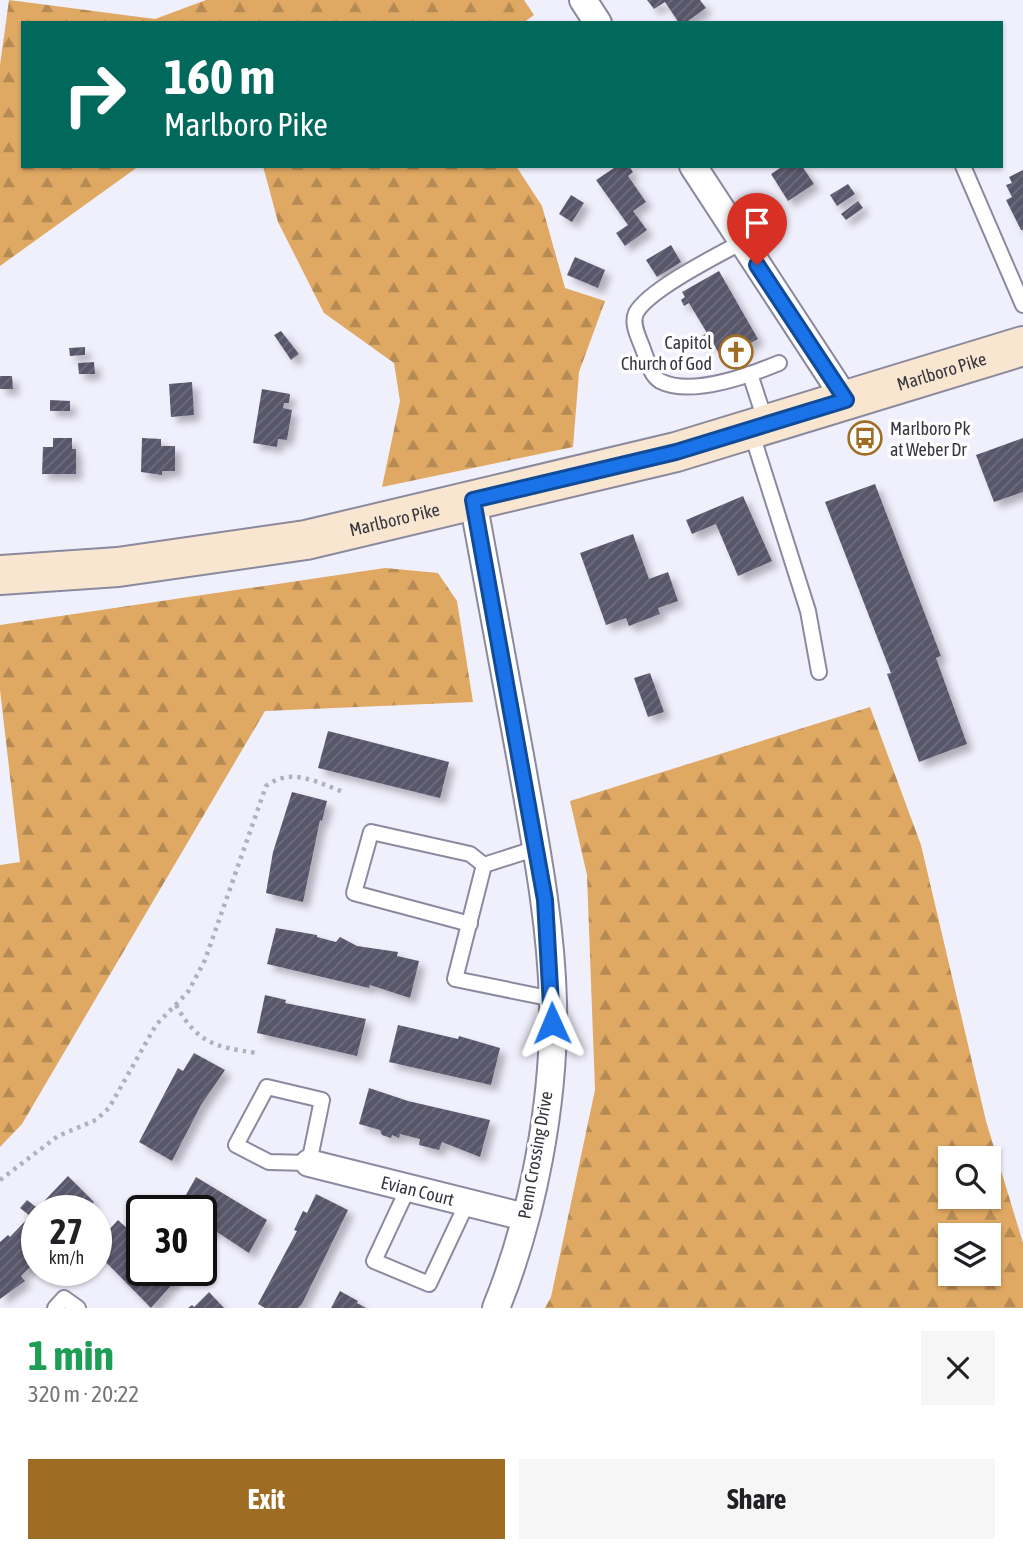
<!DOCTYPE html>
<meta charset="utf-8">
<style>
:root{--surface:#fff;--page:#f6f6f6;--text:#202124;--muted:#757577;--accent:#9f6c23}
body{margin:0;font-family:"Asap Condensed",sans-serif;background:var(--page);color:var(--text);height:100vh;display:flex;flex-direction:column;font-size:26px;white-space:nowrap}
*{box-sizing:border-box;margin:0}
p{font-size:23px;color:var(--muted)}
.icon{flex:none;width:38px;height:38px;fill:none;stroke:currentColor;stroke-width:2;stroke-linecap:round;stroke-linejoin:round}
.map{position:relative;height:1308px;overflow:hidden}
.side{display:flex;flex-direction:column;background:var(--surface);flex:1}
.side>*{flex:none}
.hud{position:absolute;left:21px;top:21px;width:982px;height:147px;border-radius:0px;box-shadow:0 2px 5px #0004;background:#00695c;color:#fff;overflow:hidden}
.controls{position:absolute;left:938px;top:1146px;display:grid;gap:14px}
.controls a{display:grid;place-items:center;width:63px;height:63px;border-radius:0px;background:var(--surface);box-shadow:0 2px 5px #0004;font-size:35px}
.speed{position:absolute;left:21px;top:1195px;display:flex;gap:14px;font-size:35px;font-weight:700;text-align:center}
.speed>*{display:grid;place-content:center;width:91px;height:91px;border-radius:50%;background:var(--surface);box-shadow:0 2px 5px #0004;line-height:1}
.speed small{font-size:18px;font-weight:400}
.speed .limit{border:4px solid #111;border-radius:10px;background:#fff;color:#111}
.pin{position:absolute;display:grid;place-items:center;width:60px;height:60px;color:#fff;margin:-72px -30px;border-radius:50% 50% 50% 0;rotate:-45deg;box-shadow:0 0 7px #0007}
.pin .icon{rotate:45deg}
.me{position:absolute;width:77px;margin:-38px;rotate:359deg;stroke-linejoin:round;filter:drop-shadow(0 0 5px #0008)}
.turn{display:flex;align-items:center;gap:24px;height:147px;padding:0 28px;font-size:32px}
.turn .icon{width:91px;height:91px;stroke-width:2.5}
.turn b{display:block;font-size:49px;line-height:60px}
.round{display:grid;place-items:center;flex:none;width:74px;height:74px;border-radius:0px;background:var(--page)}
.overview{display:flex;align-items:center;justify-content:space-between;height:119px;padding:0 28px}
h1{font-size:42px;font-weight:700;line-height:52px;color:#1e9e55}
.button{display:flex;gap:14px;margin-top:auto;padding:14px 28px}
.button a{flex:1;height:80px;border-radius:0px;background:var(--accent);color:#fff;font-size:28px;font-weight:700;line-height:80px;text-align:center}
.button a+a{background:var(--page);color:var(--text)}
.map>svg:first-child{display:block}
</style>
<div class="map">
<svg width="1023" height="1308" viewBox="0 0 1023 1308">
<defs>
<pattern id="forest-firs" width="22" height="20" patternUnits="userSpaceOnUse" patternTransform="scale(1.75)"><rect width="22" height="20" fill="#e0a963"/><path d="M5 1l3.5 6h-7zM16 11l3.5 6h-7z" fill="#b68a53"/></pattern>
<pattern id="building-hatch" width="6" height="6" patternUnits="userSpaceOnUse" patternTransform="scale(1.75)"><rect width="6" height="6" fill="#59576a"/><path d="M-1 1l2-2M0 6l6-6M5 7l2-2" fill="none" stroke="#6e6d7c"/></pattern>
<filter id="shadow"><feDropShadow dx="6" dy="6" stdDeviation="3.5" flood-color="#0004"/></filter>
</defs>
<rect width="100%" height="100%" fill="#f0effc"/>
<g fill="url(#forest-firs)" fill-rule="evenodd">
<polygon points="9,0 155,19 206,0 524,0 534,15 523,23 23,23 23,166 139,166 0,266 0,65"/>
<polygon points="263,166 516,166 542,206 565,288 605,301 579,372 573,447 382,487 400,401 394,363 324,313 278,222"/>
<polygon points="385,568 438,573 457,601 473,702 265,711 22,1124 0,1147 0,865 20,862 0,690 0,625"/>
<path d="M 870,707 L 921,845 L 986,1121 L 1023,1243 L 1023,1308 L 545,1308 L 551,1297 L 595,1090 L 587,875 L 570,801 ZM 950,1158 L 989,1158 L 989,1197 L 950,1197 ZM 950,1236 L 989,1236 L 989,1274 L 950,1274 Z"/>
</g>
<g fill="url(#building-hatch)" filter="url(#shadow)">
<polygon points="647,0 700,0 706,8 685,23 679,23 665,2 654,9"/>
<polygon points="617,166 629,166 633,172 628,176 646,202 633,211 647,230 625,246 616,233 628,225 596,180"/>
<polygon points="783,166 802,166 814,184 788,201 771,174"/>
<polygon points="1023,170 1023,230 1021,230 1006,200 1012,197 1006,185 1012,183 1009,177"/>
<polygon points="848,184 855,194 837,206 830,195"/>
<polygon points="571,195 584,203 572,222 559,214"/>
<polygon points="858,201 863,208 846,220 841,214"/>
<polygon points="671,245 681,262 657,277 646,260"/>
<polygon points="575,257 605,270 598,288 567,275"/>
<polygon points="719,271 758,339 747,345 750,349 737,356 735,352 722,359 712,341 702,346 698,338 707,333 689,303 684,306 681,300 685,297 682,292"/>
<polygon points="281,331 299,354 291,360 274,335"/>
<polygon points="85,347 85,355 70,356 69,348"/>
<polygon points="94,362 95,374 79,374 78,363"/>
<polygon points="0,376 12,376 13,389 0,389"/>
<polygon points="192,382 194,415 171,417 169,384"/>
<polygon points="262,389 290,394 289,403 284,403 283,408 292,410 287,440 278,439 277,447 253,443"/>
<polygon points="50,400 70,401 70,411 50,411"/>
<polygon points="53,438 72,438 72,449 76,449 76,474 42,474 43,447 53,447"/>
<polygon points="142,438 161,439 161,446 175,446 175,471 162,471 162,475 141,472"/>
<polygon points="1023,438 1023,492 994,502 976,455"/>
<polygon points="875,484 941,656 936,658 967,744 919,762 887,674 891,673 825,502"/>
<polygon points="743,496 772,561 738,576 716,524 692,534 686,520"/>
<polygon points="633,534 649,579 668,572 678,601 658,608 660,614 629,626 626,618 606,625 580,553"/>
<polygon points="650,673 664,712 648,717 634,678"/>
<polygon points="328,731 449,762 440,798 318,768"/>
<polygon points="292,792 327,801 322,821 320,820 303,902 266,893 273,852"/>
<polygon points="276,928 317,935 317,937 336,942 340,937 357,946 398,952 397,956 419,961 410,998 370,985 369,988 267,964"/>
<polygon points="265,995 286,1000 285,1003 366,1019 357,1056 257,1033"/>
<polygon points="398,1025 458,1039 459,1036 500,1048 491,1085 389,1062"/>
<polygon points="194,1053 225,1070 201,1105 172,1161 139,1142 178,1068 183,1071"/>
<polygon points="369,1088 408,1101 490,1120 480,1157 442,1142 439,1150 419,1145 420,1139 400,1134 399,1138 392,1135 391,1138 382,1135 380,1130 359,1124"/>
<polygon points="68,1176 94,1202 85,1211 37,1211 37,1260 21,1276 25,1281 0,1299 0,1242 8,1235 10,1237"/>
<polygon points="196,1177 267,1220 249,1253 214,1230 213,1233 201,1226 201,1211 178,1209"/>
<polygon points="316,1194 348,1210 302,1304 298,1308 265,1308 258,1304 297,1231 294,1230 303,1211 307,1213"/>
<polygon points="27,1200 36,1207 30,1216 20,1208"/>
<polygon points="118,1220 142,1242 142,1270 166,1270 176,1280 151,1308 96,1252 96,1244"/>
<polygon points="340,1291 358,1301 357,1303 366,1308 331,1308"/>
<polygon points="209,1292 224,1308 188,1308 192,1305 194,1307"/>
</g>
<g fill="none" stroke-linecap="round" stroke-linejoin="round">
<defs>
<g id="lane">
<polyline points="963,166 1023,305"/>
<path d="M 742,242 C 718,255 648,290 636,313 C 631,324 639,338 643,349 C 647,359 650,375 660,381 C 691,397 750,375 779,363"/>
<polyline points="750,374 766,423"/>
<polyline points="751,431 808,611 819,672"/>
<polyline points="537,848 484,865 455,979 553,999"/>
<polyline points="470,924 354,893 371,832 470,854 484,865"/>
<polygon points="267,1087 322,1100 309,1163 269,1162 236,1145"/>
<polyline points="409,1186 374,1261 429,1284 467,1203"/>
<polyline points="55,1308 64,1298 78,1308"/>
</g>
<g id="street">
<polyline points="583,0 598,23"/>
<polyline points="693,166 846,400"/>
<path d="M 473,501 C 489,587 505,674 521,761 C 535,841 551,921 553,1002 C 555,1101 533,1217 496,1308"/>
<path id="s1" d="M 309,1163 L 525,1217"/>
</g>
<g id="secondary">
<path id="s2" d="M 0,575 L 118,567 L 306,540 L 676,452 L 1023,346"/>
</g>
</defs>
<use href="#lane" stroke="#8b899e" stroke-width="18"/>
<use href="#street" stroke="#8b899e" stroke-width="30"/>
<use href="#secondary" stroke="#8b899e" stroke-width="42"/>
<g stroke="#b1b1bc" stroke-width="4.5" stroke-dasharray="3.5 5" stroke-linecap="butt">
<path d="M 176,1005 C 197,1043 215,1047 257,1053"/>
<path d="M 0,1180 L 58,1136 L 96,1120 L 109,1108 L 156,1025 L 188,992 L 205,960 L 266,786 C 291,767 317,782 343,792"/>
</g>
<use href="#lane" stroke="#fff" stroke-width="14"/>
<use href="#street" stroke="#fff" stroke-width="26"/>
<use href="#secondary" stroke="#f8e6d0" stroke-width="38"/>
</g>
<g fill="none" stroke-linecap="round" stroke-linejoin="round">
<defs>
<polyline id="route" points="552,1023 545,900 473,500 676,452 846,400 757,265"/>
</defs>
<use href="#route" stroke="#114b97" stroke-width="18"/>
<use href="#route" stroke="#1a73e8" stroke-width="12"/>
</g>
<defs>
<symbol id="church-ring" viewBox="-11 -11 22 22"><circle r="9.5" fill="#fefefe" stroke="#9f6c23" stroke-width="1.5"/><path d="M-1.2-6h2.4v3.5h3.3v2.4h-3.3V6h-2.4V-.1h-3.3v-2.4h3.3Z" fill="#9f6c23"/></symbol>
<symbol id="bus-ring" viewBox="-11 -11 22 22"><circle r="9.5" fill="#fefefe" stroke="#9f6c23" stroke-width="1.5"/><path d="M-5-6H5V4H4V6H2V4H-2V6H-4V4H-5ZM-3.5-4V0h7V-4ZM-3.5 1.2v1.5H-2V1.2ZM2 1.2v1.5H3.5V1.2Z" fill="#9f6c23"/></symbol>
</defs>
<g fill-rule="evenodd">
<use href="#church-ring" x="717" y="333" width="38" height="38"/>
<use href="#bus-ring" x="846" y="419" width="38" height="38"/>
</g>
<g text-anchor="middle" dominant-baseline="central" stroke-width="7" stroke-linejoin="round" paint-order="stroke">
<g font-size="18" fill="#36363e" stroke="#fefefe" text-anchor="end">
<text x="712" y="342">Capitol<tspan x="712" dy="21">Church of God</tspan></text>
<text x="890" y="428" text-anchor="start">Marlboro Pk<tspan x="890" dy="21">at Weber Dr</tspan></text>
</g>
<g font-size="18" fill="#36363e" stroke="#fefefe">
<text stroke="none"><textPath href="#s2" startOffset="966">Marlboro Pike</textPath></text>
<text stroke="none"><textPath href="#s2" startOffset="399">Marlboro Pike</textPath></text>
<text transform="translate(535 1155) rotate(-80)">Penn Crossing Drive</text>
<text stroke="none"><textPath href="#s1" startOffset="112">Evian Court</textPath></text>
</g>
</g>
</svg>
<div class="controls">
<a><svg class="icon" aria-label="search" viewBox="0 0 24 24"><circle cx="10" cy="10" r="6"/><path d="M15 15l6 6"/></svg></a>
<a><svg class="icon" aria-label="layers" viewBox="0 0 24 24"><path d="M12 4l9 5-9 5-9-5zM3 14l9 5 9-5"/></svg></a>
</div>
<div class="speed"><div>27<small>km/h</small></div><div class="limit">30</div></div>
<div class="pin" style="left:757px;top:265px;background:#d93025"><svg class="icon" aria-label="arrive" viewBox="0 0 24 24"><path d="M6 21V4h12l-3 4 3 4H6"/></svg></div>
<svg class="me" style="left:552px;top:1023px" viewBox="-20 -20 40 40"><path d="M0-17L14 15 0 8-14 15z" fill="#1a73e8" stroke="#fff" stroke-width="4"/></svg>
<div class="hud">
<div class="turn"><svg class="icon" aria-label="right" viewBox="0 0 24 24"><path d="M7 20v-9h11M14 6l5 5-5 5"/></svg><div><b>160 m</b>Marlboro Pike</div></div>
</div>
</div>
<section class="side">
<div class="overview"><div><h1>1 min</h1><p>320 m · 20:22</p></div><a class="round"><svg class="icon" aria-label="close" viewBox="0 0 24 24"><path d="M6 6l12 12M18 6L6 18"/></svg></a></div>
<div class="button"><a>Exit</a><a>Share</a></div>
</section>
